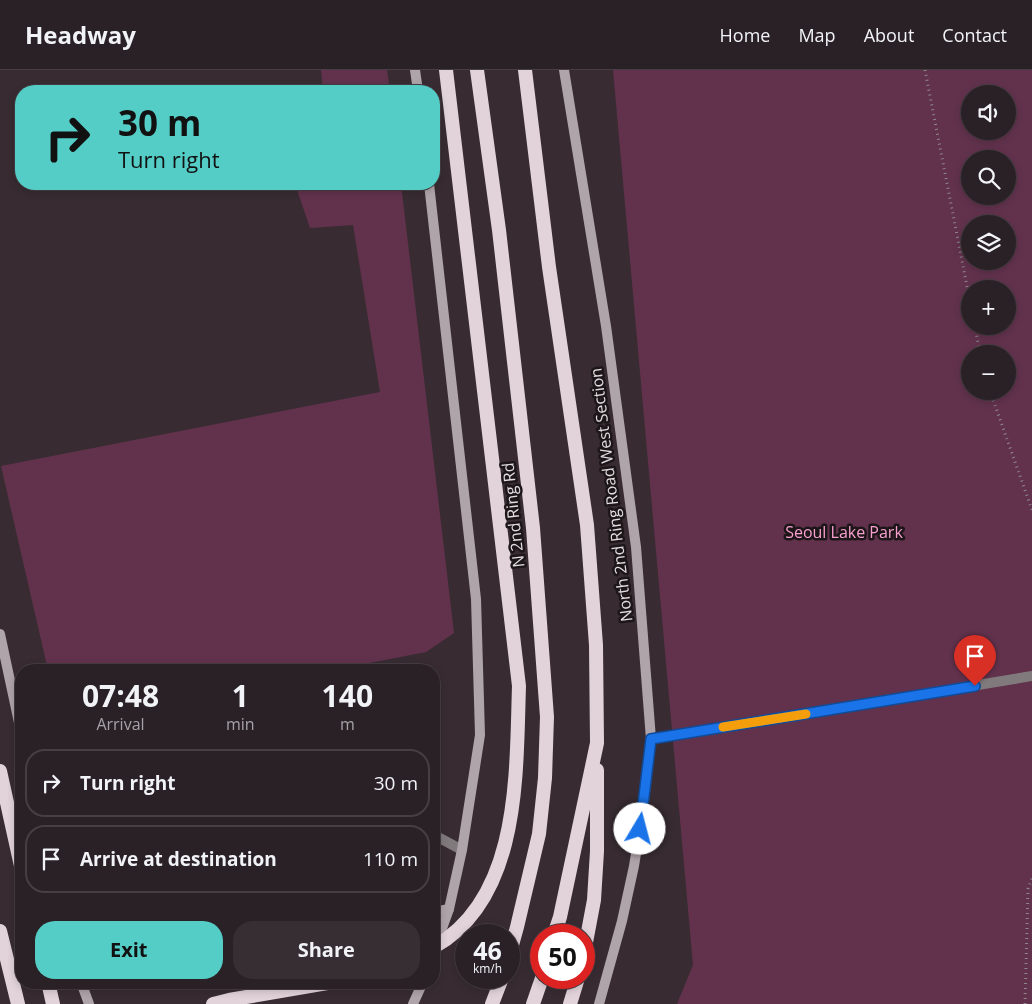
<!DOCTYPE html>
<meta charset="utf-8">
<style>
:root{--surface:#2a2126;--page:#362e32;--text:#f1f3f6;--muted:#a5a3a7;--line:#463e43;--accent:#54cdc6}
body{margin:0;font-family:"Open Sans",sans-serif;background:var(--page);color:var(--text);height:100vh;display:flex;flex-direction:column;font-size:19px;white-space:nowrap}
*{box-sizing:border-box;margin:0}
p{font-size:16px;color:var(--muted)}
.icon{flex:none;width:28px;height:28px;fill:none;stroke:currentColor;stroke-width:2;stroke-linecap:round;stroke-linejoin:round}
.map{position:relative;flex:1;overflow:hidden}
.panel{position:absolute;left:15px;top:594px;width:425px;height:325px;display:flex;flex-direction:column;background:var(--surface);border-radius:20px;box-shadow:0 2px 8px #0003,0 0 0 1px var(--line)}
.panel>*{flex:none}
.guide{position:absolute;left:15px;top:15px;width:425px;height:105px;border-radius:20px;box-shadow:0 2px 8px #0003,0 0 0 1px var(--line);background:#54cdc6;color:#111;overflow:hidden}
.fabs{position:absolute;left:961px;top:15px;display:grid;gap:10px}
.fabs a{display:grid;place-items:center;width:55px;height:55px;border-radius:50%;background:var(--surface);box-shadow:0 2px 8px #0003,0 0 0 1px var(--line);font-size:25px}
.speed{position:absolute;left:455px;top:854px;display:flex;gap:10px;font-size:25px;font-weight:700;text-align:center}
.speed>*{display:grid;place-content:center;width:65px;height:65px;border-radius:50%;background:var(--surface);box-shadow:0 2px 8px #0003,0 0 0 1px var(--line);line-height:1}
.speed small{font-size:12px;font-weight:400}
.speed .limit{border:8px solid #d22;background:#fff;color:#111}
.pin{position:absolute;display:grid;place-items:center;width:42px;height:42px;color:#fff;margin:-51px -21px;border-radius:50% 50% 50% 0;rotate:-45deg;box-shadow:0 0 5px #0007}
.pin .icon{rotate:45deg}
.me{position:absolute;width:55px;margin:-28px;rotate:8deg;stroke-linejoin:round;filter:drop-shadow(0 0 4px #0008)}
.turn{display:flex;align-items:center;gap:18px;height:105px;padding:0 20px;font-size:22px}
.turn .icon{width:65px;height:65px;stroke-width:2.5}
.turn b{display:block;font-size:35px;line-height:42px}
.eta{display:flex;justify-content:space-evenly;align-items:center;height:85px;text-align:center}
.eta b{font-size:30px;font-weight:700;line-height:35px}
.primary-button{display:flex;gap:10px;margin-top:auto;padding:10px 20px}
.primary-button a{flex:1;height:58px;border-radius:20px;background:var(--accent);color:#111;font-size:20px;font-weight:700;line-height:58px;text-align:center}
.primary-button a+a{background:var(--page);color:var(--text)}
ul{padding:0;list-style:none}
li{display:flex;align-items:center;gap:15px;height:68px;margin:0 10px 8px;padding:0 10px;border:2px solid var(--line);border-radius:20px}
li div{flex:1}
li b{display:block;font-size:19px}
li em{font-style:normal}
header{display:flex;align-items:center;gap:30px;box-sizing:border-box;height:70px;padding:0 25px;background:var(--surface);border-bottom:1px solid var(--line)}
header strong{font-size:24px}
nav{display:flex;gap:28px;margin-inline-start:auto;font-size:18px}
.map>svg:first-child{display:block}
</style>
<header>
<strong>Headway</strong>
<nav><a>Home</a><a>Map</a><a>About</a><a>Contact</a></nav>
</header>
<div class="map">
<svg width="1032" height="934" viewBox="0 0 1032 934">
<rect width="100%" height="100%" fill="#382c32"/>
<g fill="#62324d" fill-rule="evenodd">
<polygon points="321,0 387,0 390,21 323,21"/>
<path d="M 613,0 L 1032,0 L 1032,934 L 677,934 L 693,895 ZM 970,24 L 1008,24 L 1008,61 L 970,61 ZM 970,89 L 1008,89 L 1008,126 L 970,126 ZM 970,154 L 1008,154 L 1008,191 L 970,191 ZM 970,219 L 1008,219 L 1008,256 L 970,256 ZM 970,284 L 1008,284 L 1008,321 L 970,321 Z"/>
<polygon points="295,114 401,114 454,563 426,582 333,600 48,600 1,396 380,322 353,155 310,158"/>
</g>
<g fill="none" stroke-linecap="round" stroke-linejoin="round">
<g stroke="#90868b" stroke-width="3" stroke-dasharray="1 4" stroke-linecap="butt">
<polyline points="925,0 970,232"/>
<polyline points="975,256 980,284"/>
<polyline points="990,321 1032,440"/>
<polyline points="1025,934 1028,819 1032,808"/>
</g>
<polyline stroke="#817a7d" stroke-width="10" points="434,765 462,780"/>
<polyline stroke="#817a7d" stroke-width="10" points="651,669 1032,606"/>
<g stroke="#afa4a9" stroke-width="10">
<polyline points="415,0 418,21"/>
<polyline points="564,0 606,256 636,477 651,669 643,740 634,796 622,851 599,934"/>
<polyline points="429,114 476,529 480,665 462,780 449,839 436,875"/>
<polyline points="0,564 21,662"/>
<polyline points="434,842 449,839"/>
<polyline points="81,912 89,934"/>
<polyline points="413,934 423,912"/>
</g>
<g stroke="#e2d3da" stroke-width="14">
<polyline points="477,0 499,160 533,458 547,647 545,708 539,764 517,857 509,886"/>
<polyline points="525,0 549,197 587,455 596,575 597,673 560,847 554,865"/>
<polyline points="0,701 21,796"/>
<polyline points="0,861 18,934"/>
<polyline points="584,883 594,830 597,781 597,700"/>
<polyline points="48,912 53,934"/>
<polyline points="213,934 229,930 333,912"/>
<polyline points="492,934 502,908"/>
<polyline points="533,934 542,908"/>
<polyline points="570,934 578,908"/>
</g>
<path stroke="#e2d3da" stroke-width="14" d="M 434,877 C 521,828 516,703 519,616 L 446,0"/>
</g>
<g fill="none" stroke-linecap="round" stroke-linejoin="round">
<defs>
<polyline id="route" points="640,759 651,669 975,616"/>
</defs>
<use href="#route" stroke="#114b97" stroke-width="12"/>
<use href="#route" stroke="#1a73e8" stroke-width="9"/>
<polyline stroke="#f59e0b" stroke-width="9" points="723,657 806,644"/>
</g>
<g text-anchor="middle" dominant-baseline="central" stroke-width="5" stroke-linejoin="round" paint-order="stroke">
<g font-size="16" fill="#e4dce0" stroke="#1c1619">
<text transform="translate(611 425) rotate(-97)">North 2nd Ring Road West Section</text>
<text transform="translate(513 445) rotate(-96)">N 2nd Ring Rd</text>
</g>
<g font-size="16" fill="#f99fcf" stroke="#1c1619">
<text x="844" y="462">Seoul Lake Park</text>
</g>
</g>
</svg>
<div class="fabs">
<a><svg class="icon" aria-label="sound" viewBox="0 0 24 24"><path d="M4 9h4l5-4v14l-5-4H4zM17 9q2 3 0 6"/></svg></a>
<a><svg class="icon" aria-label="search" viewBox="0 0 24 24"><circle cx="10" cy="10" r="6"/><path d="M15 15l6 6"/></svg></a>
<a><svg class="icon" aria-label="layers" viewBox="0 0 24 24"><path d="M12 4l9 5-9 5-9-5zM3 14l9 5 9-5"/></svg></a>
<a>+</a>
<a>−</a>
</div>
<div class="speed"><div>46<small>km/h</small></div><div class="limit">50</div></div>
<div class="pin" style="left:975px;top:616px;background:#d93025"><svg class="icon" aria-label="arrive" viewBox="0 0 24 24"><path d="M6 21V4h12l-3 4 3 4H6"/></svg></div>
<svg class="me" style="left:640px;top:759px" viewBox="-20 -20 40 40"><circle r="19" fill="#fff"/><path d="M0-13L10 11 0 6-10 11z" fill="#1a73e8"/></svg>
<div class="guide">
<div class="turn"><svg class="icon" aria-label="right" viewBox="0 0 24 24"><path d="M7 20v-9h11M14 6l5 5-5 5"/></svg><div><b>30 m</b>Turn right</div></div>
</div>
<section class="panel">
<div class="eta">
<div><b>07:48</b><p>Arrival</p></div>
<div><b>1</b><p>min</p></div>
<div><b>140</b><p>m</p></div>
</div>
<ul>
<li><svg class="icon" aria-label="right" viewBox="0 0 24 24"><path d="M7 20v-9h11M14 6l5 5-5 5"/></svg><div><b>Turn right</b></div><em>30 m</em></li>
<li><svg class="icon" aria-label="arrive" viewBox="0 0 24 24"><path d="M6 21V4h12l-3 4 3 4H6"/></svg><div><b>Arrive at destination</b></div><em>110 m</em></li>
</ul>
<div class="primary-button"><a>Exit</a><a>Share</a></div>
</section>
</div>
